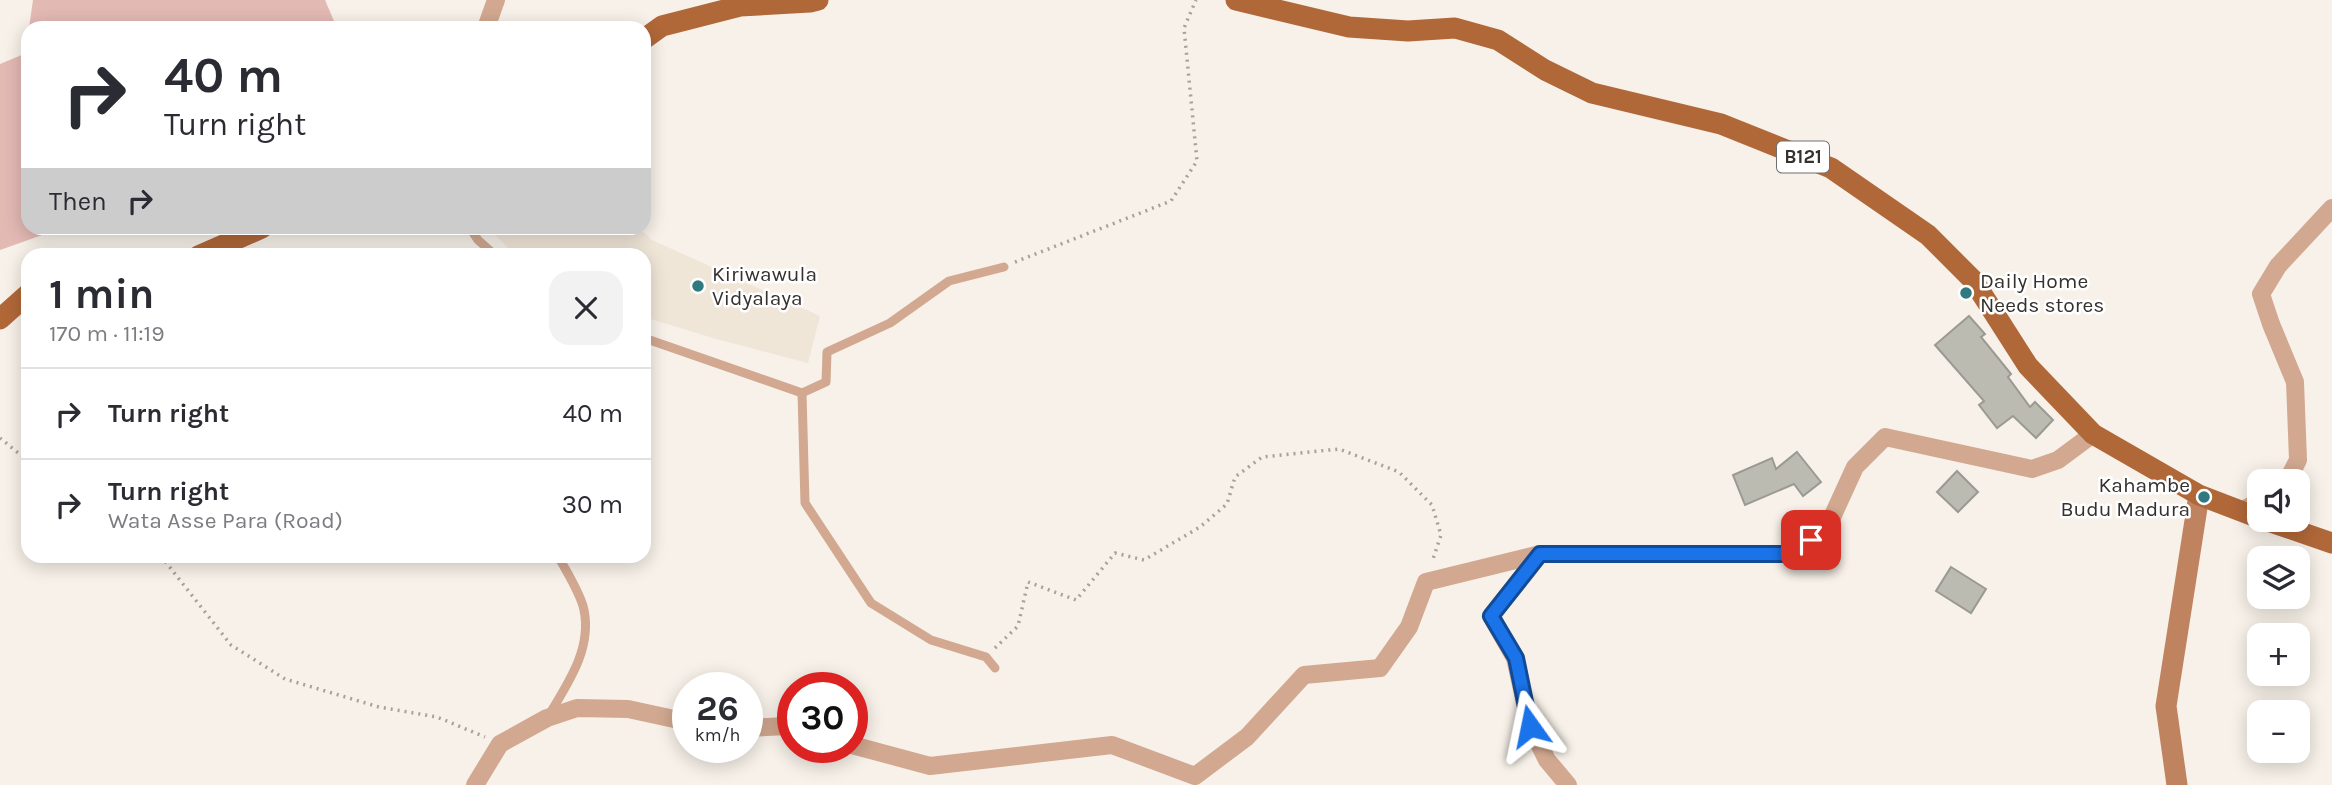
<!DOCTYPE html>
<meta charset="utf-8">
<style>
:root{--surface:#fff;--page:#f2f2f3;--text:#2b2b33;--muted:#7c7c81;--line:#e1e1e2}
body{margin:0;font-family:Karla,sans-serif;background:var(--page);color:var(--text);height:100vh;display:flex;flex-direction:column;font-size:26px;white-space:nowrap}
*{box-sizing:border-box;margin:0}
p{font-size:23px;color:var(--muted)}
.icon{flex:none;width:38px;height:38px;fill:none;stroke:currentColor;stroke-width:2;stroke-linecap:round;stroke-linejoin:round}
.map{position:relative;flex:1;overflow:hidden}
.side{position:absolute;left:21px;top:248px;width:630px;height:315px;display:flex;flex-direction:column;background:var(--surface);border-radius:21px;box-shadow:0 4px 18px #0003}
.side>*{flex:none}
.hud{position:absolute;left:21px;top:21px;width:630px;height:214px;border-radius:21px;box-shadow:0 4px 18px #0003;background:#fff;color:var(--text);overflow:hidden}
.controls{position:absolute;left:2247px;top:469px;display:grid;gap:14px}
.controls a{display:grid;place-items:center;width:63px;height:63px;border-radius:14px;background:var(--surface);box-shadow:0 4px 18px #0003;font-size:35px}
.speed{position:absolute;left:672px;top:672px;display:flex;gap:14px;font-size:35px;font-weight:700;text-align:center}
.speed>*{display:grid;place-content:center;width:91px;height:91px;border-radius:50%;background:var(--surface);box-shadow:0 4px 18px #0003;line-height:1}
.speed small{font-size:18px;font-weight:400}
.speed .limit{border:10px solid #d22;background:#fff;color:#111}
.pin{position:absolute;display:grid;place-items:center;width:60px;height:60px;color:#fff;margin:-30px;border-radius:14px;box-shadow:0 4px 10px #0006}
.me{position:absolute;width:77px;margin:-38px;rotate:348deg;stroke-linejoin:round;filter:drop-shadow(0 0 5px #0008)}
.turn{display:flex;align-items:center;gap:24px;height:147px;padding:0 28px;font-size:32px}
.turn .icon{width:91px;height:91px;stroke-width:2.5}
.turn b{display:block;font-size:49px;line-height:60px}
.then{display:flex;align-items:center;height:66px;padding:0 28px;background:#0003;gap:14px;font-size:26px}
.round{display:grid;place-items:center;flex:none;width:74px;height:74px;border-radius:21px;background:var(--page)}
.summary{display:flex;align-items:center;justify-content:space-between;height:119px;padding:0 28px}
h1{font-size:42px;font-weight:700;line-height:52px}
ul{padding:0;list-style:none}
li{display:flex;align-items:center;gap:21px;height:91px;padding:0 28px;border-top:2px solid var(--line)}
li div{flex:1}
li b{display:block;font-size:26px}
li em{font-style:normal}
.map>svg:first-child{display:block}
</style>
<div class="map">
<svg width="2332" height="785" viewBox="0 0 2332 785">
<rect width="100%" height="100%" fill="#f7f1e9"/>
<polygon fill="#f0e6d8" points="489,228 639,228 652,240 820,316 808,363 716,339 644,317 644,256 518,255 509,249"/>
<g fill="#e3b9b4">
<polygon points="33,0 325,0 337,28 29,28"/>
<polygon points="28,32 28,228 62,228 0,250 0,64 24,54"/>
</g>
<g fill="#bbbbb2" stroke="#9b9a92" stroke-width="2">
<polygon points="1969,316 1985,334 1981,337 2011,374 2008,377 2030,407 2035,402 2053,420 2036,438 2013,416 1997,428 1979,405 1984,401 1935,345"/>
<polygon points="1797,452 1821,482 1803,496 1794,484 1745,505 1733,475 1772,458 1776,469"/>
<polygon points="1957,471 1978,492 1958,512 1937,492"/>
<polygon points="1951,567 1986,589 1971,613 1936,591"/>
</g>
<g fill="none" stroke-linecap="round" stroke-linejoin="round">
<g stroke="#a6a19b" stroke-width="3.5" stroke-dasharray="2 5" stroke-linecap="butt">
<polyline points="1015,262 1171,201 1197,161 1184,28 1196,0"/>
<polyline points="0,438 28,461"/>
<polyline points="161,556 231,645 285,679 379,707 437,717 485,737"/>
<polyline points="995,648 1018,626 1028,582 1076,600 1115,553 1144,560 1200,527 1227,504 1235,477 1262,457 1339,449 1399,472 1432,505 1441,535 1432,562"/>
</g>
<g stroke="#d2a890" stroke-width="9">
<polyline points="470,228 478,240 496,256"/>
<polyline points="644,338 802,393 826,382 827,352 890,323 949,281 1004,267"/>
<polyline points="802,393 805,503 871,603 931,640 986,657 995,668"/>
<path d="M 549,715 C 568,683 592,649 584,610 C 581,594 566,571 558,556"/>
</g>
<g stroke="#d2a890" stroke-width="18">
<polyline points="486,28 496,0"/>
<polyline points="2287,481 2298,460 2295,382 2271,324 2261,294 2278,266 2332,208"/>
<polyline points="2241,511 2259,501"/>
<polyline points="1540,554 1491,616 1515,658 1530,726 1547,760 1568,785"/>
<polyline points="747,728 787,726 793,728"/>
<polyline points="852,745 930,766 1112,745 1195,776 1247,737 1304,675 1380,668 1409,627 1426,582 1540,554 1795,554 1828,526 1855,467 1885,437 2032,469 2058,460 2093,434"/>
<polyline points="475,785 500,744 547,718 577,708 628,709 688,722"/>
</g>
<polyline stroke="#c0835f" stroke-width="21" points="2177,785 2166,706 2199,495"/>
<g stroke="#b16839" stroke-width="21">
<polyline points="1236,0 1349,27 1408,31 1455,28 1498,40 1545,70 1592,93 1721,124 1831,168 1928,235 1973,280 2028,366 2093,434 2199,495 2259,518"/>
<polyline points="644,39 662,26 740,6 810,2 818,0"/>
<polyline points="198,256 262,228"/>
<polyline points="0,319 28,294"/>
<polyline points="2265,520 2332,543"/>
</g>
</g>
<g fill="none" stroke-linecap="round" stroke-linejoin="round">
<defs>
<polyline id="route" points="1530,726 1516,658 1491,616 1540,554 1795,554 1811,540"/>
</defs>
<use href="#route" stroke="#114b97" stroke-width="18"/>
<use href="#route" stroke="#1a73e8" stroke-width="12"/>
</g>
<g fill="#307981" stroke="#fff" stroke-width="2.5">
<circle cx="698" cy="286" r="7"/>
<circle cx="1966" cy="293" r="7"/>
<circle cx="2204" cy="497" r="7"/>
</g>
<g text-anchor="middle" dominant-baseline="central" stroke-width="5" stroke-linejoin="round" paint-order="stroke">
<rect fill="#fff" stroke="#716f6d" stroke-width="2" x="1777" y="141.5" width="52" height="31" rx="5"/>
<g font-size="19" font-weight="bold" fill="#34312e">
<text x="1803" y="157">B121</text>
</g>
<g font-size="21" fill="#34312e" stroke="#fff" text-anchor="start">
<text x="712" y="274">Kiriwawula<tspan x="712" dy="24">Vidyalaya</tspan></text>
<text x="1980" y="281">Daily Home<tspan x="1980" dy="24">Needs stores</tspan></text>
<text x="2190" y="485" text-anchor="end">Kahambe<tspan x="2190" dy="24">Budu Madura</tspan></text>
</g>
</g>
</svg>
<div class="controls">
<a><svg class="icon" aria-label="sound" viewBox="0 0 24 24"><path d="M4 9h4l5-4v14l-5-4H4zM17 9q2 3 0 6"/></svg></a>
<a><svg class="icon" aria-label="layers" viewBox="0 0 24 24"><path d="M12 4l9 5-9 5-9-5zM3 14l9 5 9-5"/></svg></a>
<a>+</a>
<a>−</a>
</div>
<div class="speed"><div>26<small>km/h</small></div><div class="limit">30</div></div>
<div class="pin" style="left:1811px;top:540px;background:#d93025"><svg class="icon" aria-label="arrive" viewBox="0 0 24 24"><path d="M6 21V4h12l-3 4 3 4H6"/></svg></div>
<svg class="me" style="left:1530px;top:726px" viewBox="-20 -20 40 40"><path d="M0-17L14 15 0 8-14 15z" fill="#1a73e8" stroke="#fff" stroke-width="4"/></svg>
<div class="hud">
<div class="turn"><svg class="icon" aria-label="right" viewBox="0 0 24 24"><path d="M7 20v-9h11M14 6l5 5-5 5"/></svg><div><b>40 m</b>Turn right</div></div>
<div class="then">Then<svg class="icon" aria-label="right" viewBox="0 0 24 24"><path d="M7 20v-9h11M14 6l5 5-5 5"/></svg></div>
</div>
<section class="side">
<div class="summary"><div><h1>1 min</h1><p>170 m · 11:19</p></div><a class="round"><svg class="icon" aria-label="close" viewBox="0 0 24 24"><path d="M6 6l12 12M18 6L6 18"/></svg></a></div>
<ul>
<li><svg class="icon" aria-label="right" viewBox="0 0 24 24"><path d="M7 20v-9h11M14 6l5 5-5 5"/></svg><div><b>Turn right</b></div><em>40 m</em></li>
<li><svg class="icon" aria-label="right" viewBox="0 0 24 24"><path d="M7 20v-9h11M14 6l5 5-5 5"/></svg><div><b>Turn right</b><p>Wata Asse Para (Road)</p></div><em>30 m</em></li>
</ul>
</section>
</div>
